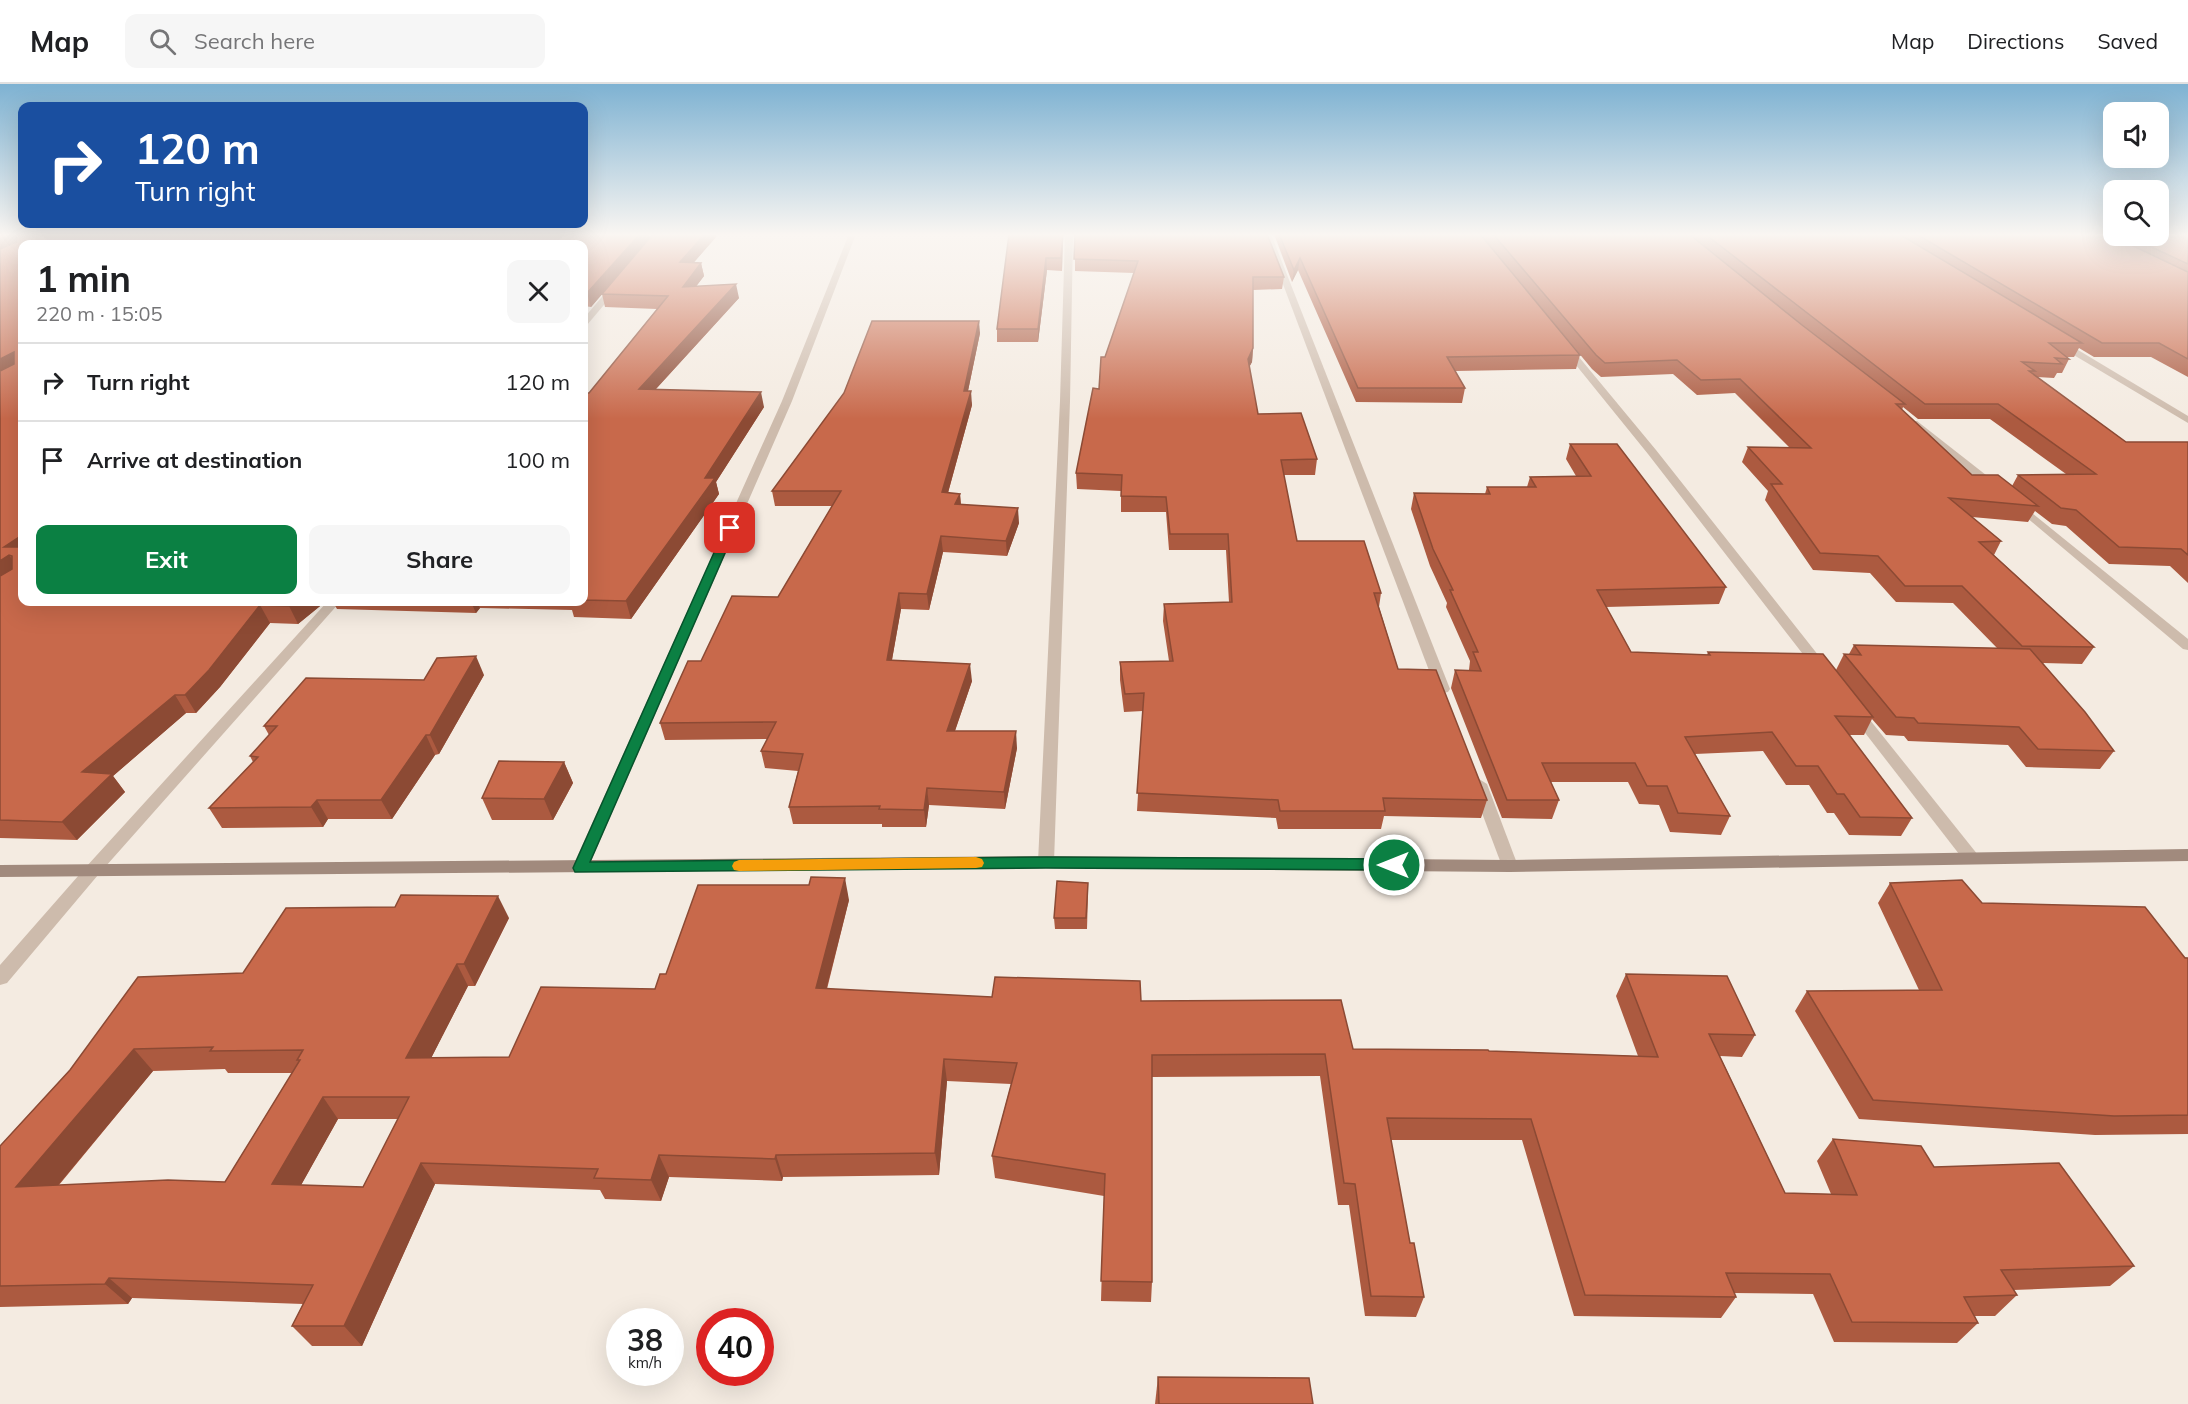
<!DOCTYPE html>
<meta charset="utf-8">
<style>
:root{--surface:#fff;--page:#f6f6f6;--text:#202124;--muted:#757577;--line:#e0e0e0;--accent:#0b8043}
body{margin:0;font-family:Mulish,sans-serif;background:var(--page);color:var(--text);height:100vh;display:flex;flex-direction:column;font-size:22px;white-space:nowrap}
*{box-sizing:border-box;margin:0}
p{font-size:20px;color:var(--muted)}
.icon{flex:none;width:33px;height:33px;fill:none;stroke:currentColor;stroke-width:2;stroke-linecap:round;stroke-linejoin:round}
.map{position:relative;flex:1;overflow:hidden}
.details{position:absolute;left:18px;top:156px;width:570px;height:366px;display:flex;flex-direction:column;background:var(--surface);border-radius:12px;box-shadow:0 6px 24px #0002}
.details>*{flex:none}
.guide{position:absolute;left:18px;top:18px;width:570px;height:126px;border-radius:12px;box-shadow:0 6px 24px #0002;background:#1a4fa0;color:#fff;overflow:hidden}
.fabs{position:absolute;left:2103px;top:18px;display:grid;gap:12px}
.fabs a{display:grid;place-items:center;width:66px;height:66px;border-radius:12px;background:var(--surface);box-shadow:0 6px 24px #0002;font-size:30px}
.speed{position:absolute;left:606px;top:1224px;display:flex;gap:12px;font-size:30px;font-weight:700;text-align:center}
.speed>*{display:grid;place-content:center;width:78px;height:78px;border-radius:50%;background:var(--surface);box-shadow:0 6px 24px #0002;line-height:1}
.speed small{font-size:15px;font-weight:400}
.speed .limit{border:9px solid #d22;background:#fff;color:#111}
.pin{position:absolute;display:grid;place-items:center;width:51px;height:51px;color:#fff;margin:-26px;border-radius:12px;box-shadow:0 3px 9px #0006}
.me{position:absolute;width:66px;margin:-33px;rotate:270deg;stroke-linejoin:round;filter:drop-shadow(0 0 4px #0008)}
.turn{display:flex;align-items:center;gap:21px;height:126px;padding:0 18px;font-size:27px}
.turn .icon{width:78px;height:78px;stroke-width:2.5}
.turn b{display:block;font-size:42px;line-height:51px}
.round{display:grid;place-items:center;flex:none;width:63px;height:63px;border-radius:12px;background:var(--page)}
.head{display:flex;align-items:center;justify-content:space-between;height:102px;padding:0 18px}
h1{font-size:36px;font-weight:700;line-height:45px}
.primary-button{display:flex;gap:12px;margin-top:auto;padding:12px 18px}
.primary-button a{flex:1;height:69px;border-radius:12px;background:var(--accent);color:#fff;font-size:24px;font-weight:700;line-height:69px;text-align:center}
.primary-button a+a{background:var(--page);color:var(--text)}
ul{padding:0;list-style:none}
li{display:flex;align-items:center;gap:18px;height:78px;padding:0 18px;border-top:2px solid var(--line)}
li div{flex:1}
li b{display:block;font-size:22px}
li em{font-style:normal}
header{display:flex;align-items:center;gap:36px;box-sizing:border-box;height:84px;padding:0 30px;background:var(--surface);border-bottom:2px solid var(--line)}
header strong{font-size:28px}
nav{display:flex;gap:33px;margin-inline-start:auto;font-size:21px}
.search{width:420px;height:54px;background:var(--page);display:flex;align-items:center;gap:15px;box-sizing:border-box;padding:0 21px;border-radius:12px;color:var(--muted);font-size:22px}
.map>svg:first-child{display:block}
</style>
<header>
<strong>Map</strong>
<div class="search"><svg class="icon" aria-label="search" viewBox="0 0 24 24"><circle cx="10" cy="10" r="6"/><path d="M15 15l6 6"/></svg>Search here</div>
<nav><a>Map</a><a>Directions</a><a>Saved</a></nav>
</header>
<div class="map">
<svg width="2188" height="1320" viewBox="0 0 2188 1320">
<rect width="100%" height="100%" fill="#f4ebe1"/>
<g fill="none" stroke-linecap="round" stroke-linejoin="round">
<g fill="#cdbbac" fill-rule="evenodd">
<polygon points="849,150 856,150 792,317 588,784 586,788 574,788 572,784 782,317"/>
<polygon points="1065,150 1073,150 1070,317 1054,778 1052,782 1040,782 1038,778 1060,317"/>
<polygon points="1264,150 1271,150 1450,605 1448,608 1443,609 1436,605"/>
<polygon points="612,201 619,203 587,241 584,241 584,234"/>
<polygon points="2057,257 2063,257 2188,332 2188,339 2057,261"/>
<polygon points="1563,261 1569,261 1656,366 1826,581 1828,584 1826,587 1816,587 1648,370 1563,265"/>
<polygon points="1909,337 1917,337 2000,402 2000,406 1992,406 1909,341"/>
<polygon points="2017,417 2188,555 2188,566 2183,565 2013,422 2013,418"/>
<polygon points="327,518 340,518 98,791 7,899 0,901 0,881 86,783"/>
<polygon points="1857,624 1862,626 1978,771 1980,775 1978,779 1966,779 1852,632 1850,629 1852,626"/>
<polygon points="1479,695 1487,700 1518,782 1516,786 1504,786 1502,782 1471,700"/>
</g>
<polygon fill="#a18a7d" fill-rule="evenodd" points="2188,765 2188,777 1510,788 1046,784 0,793 0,781 1046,772 1510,776"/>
</g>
<g fill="#ac5a40" fill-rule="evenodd">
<polygon points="0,150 649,150 650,155 716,153 693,179 701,179 704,192 696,202 739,214 656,305 764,323 716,398 719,410 631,535 574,533 572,526 480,524 476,529 337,525 333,518 584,518 584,309 589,309 657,225 605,223 602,210 591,223 584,222 584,160 22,160 22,518 325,518 298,540 270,539 220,603 196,629 186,629 113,692 125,708 77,756 0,754"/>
<polygon points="1063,150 1062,187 1047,186 1038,258 997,258 997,245"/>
<polygon points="1075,150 1284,193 1282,205 1253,206 1253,264 1252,278 1249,283 1258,330 1317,375 1315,391 1284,391 1297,457 1381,509 1379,523 1398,585 1487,716 1481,734 1384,732 1381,745 1278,745 1276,734 1137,727 1143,627 1124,628 1120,596 1120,578 1169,577 1163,537 1164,520 1229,518 1226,466 1169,466 1166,428 1121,428 1121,407 1077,405 1076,389 1099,305 1105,273 1134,189 1075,187"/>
<polygon points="1274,150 1480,150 1580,271 1576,285 1455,287 1465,304 1462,319 1356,318 1298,186 1292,198"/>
<path d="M 1480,150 L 2114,150 L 2114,152 L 2188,150 L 2188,293 L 2151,273 L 2094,273 L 2079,264 L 2074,273 L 2067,273 L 2069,275 L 2062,289 L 2057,289 L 2054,294 L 2037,293 L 2126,358 L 2188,358 L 2188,499 L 2170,482 L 2109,480 L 2066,442 L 2052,440 L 2035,427 L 2028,438 L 1972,433 L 2001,457 L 1994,471 L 2094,563 L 2082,580 L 2043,579 L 2114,667 L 2100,685 L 2026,683 L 2008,661 L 1908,657 L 1904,652 L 1886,651 L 1872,635 L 1864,651 L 1849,651 L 1912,734 L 1901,752 L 1849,751 L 1834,729 L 1827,729 L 1809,701 L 1786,701 L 1763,667 L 1695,670 L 1730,732 L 1721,751 L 1670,748 L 1659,721 L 1639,720 L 1628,698 L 1551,698 L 1559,716 L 1552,735 L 1502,734 L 1451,604 L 1455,586 L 1469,586 L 1470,577 L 1446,523 L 1447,519 L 1430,482 L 1411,425 L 1414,409 L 1485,410 L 1487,403 L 1527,403 L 1530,393 L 1576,392 L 1566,375 L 1570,360 L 1726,503 L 1719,520 L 1606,523 L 1631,568 L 1707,571 L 1708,568 L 1836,586 L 1844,570 L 1849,570 L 1854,561 L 1997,564 L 1953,519 L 1896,518 L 1870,489 L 1813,486 L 1765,416 L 1768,407 L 1742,378 L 1748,363 L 1789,363 L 1735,309 L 1697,311 L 1673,290 L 1601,293 L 1592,285 ZM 1903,323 L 1918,335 L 1990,335 L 2066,390 L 2018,391 L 2012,402 L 1972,391 L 1902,326 Z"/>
<polygon points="980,249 968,307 972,321 948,409 960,410 961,420 1019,439 1007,472 943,468 929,526 901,525 892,576 972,597 955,647 1017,664 1005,725 929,721 926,743 882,743 882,740 793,740 789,723 798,687 765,684 761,667 768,655 665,656 660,639 701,577 778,513 832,422 775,422 772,407"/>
<polygon points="484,591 439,670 435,671 392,735 328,735 323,743 222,744 209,724 253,678 250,672 269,651 264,642 424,596"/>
<polygon points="564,678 573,699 553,736 492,736 482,714"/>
<polygon points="1890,799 1982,819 2188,874 2188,1050 2095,1051 1859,1035 1795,927 1807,907 1919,906 1878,819"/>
<polygon points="1088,809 1087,845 1055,845 1054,834"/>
<path d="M 849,816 L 827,905 L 992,913 L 1141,917 L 1353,965 L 1489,967 L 1638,972 L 1616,912 L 1626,890 L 1755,951 L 1742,973 L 1720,972 L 1785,1109 L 1831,1110 L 1817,1077 L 1833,1055 L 1934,1083 L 2134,1182 L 2110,1202 L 2013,1206 L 2017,1211 L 1995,1232 L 1975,1232 L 1978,1239 L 1957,1259 L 1834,1258 L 1813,1210 L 1734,1209 L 1736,1213 L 1721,1234 L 1574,1232 L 1522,1056 L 1391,1056 L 1410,1159 L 1424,1213 L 1416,1233 L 1365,1232 L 1349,1121 L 1338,1121 L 1320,992 L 1152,993 L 1152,1198 L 1151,1218 L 1101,1217 L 1104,1112 L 995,1094 L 992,1072 L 1011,1000 L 947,997 L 939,1091 L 783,1093 L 782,1097 L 669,1093 L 661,1117 L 605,1115 L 600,1106 L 435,1100 L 362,1262 L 312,1262 L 292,1242 L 303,1220 L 132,1214 L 128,1220 L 0,1223 L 0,1062 L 70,986 L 243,889 L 509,834 L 475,902 L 468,902 L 431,974 L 509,973 L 655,905 L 666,890 ZM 225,985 L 228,989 L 292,989 L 225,1098 L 59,1101 L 153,987 ZM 338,1035 L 398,1035 L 363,1103 L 301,1101 Z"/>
<polygon points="1158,1293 1313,1320 1155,1320"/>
</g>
<g fill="#8c4a34">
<polygon points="10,150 15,150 21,161 0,171 0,155"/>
<polygon points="640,150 649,150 650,155 591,223 587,209"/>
<polygon points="705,150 716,150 716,153 683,191 680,178"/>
<polygon points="1063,150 1062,187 1061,174"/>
<polygon points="1046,174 1047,186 1038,258 1038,245"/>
<polygon points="1300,174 1298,186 1292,198 1294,186"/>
<polygon points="701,179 704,192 686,216 683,203"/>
<polygon points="736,200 739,214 643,319 639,305"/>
<polygon points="979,237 980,249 965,321 964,307"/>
<polygon points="1253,264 1252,278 1246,289 1248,275"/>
<polygon points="14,268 22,283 0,294 0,275"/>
<polygon points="971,307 972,321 944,423 942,408"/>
<polygon points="761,308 764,323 716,398 719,410 631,535 626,517"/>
<polygon points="960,410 961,425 955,420"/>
<polygon points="1018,424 1019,439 1007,472 1006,457"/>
<polygon points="22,451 22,475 12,472 4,463"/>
<polygon points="941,452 943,468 929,526 927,510"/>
<polygon points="9,471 21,488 0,502 0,477"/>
<polygon points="899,509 901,525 889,592 887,576"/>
<polygon points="295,518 325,518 298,540 289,522"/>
<polygon points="471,518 477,518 480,524 476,529"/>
<polygon points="260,521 270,539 220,603 196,629 185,611"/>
<polygon points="476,572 484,591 439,670 430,651"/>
<polygon points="970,580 972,597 949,664 947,647"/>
<polygon points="175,611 186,629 113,692 125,708 77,756 62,738 82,688"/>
<polygon points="1016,647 1017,664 1005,725 1004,708"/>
<polygon points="426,651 435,671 392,735 381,716"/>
<polygon points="564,678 573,699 553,736 544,715"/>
<polygon points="927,704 929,721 926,743 924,726"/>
<polygon points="317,716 328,735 323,743 311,723"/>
<polygon points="845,794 849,816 821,926 816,904"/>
<polygon points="498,812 509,834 475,902 464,880"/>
<polygon points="457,880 468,902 420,996 406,974"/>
<polygon points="134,965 153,987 39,1124 16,1103"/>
<polygon points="944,975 947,997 939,1091 935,1069"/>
<polygon points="323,1013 338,1035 290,1121 272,1100"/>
<polygon points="659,1071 669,1093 661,1117 651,1096"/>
<polygon points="776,1071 783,1093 782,1097 775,1075"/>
<polygon points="421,1079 435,1100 362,1262 344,1242"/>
<polygon points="109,1194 132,1214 128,1220 105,1200"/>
</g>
<g fill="#c8694b" stroke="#8c4a34" stroke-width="1.5" fill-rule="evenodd">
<polygon points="0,150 10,150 0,155"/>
<polygon points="17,150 640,150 587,209 584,209 584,160 22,160 22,451 4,463 22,463 22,518 295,518 289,522 260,521 209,586 185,611 175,611 82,688 112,690 62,738 0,736 0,492 12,485 12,472 9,471 0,477 0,287 14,280 14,268 0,275 0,165 16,158"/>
<polygon points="653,150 705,150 680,178 701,179 683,203 736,200 639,305 761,308 705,394 715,394 626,517 584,516 584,309 589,309 668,212 602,210"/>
<polygon points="1009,150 1063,150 1061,174 1046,174 1038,245 997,245"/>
<polygon points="1075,150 1267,150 1284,193 1253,193 1253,264 1248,275 1258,330 1301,329 1317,375 1281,376 1297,457 1364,457 1381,509 1374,509 1398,585 1436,586 1487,716 1383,714 1385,727 1280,727 1278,716 1137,709 1144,609 1125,610 1120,578 1173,577 1164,520 1232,518 1228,450 1170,450 1166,413 1121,412 1122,391 1076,389 1093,304 1099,305 1101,273 1105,273 1138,177 1074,175"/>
<polygon points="1279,150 1480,150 1580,271 1447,273 1465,304 1358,304 1300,174 1294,186"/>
<polygon points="1493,150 1689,150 1802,241 1905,320 1896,320 1972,391 1998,391 2038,422 1949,414 2001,457 1979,458 2094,563 2022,562 1962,502 1905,502 1878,472 1820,469 1771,400 1782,400 1748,363 1811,364 1740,295 1701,296 1677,276 1605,279 1596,271"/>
<polygon points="1705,150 1899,150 2082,259 2049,259 2069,275 2055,274 2062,280 2022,278 2035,287 2029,287 2126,358 2188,358 2188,471 2181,465 2119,463 2076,426 2061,424 2018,391 2096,390 1998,320 1925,320"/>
<polygon points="1916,150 2108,150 2188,188 2188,275 2159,259 2102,259"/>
<polygon points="2158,150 2188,150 2188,180 2128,152 2158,152"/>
<polygon points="872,237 979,237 964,307 971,307 942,408 960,410 955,420 1018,424 1006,457 941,452 927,510 899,509 887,576 970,580 947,647 1016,647 1004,708 927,704 924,726 879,725 880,722 789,723 803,670 761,667 776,638 660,639 688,577 701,577 732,512 778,513 841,407 772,407 844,309"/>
<polygon points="1570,360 1617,360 1726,503 1597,506 1631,568 1710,571 1708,568 1823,570 1873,633 1835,632 1912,734 1860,733 1844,710 1837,710 1818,682 1796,682 1772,648 1685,653 1730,732 1678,729 1667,702 1647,702 1635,679 1542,679 1559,716 1507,716 1455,586 1481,587 1473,568 1478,568 1450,506 1453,506 1433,465 1414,409 1490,410 1487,403 1536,403 1530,393 1591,392"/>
<polygon points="1854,561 2030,565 2085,628 2114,667 2038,665 2019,643 1918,639 1914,634 1896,633 1844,570 1861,571"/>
<polygon points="476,572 430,651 426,651 381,716 317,716 311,723 209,724 258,673 250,672 277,642 264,642 306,594 424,596 437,574"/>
<polygon points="499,677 564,678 544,715 482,714"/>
<path d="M 811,793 L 845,794 L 816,904 L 992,913 L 995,893 L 1140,897 L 1141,917 L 1341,916 L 1353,965 L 1488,966 L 1489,967 L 1658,973 L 1626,890 L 1727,892 L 1755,951 L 1709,950 L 1785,1109 L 1857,1111 L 1833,1055 L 1921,1062 L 1934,1083 L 2059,1079 L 2134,1182 L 2001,1186 L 2017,1211 L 1964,1213 L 1978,1239 L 1852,1238 L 1830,1190 L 1726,1189 L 1736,1213 L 1585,1211 L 1531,1035 L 1387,1034 L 1410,1159 L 1414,1159 L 1424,1213 L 1371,1212 L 1355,1100 L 1344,1099 L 1325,970 L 1152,971 L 1152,1198 L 1101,1197 L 1105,1090 L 992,1072 L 1017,979 L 944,975 L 935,1069 L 776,1071 L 775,1075 L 659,1071 L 651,1096 L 594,1094 L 598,1085 L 421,1079 L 344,1242 L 292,1242 L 313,1201 L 109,1194 L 105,1200 L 0,1202 L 0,1062 L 70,986 L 138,893 L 243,889 L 286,824 L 395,823 L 401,811 L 498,812 L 464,880 L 457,880 L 406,974 L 509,973 L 541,903 L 655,905 L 660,890 L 666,890 L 698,801 L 809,801 ZM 213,963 L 210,967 L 303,966 L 297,976 L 300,976 L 225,1098 L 168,1096 L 16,1103 L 134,965 ZM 323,1013 L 409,1013 L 363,1103 L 272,1100 Z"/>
<polygon points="1962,796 1982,819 2145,823 2185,874 2188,874 2188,1031 2114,1032 1873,1016 1807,907 1942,906 1890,799"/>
<polygon points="1057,797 1088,799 1086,834 1054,834"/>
<polygon points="1158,1293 1309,1294 1313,1320 1159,1320"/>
</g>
<linearGradient id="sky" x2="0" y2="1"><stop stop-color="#7eb2d2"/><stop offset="0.45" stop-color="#faf6f2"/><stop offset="1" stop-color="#faf6f2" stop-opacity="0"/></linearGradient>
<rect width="2188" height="335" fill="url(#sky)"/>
<polygon fill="#0b8043" stroke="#07532c" stroke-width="1.5" points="730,441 736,444 590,778 1046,773 1394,775 1400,777 1402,781 1400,785 1394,786 1046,784 575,788 573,784 725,444"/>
<polygon fill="#f59e0b" points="976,773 982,775 984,779 982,783 976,784 739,787 734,786 732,782 734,778 739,776"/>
</svg>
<div class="fabs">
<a><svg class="icon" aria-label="sound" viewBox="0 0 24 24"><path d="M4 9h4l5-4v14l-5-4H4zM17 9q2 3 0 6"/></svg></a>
<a><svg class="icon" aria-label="search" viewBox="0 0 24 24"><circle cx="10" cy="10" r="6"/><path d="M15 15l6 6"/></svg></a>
</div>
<div class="speed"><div>38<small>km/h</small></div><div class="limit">40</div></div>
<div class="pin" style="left:730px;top:444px;background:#d93025"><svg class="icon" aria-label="arrive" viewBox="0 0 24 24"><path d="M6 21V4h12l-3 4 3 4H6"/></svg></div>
<svg class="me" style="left:1394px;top:781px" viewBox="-20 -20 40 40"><circle r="17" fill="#0b8043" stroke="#fff" stroke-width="3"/><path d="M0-11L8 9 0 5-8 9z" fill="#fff"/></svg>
<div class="guide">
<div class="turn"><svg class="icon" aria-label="right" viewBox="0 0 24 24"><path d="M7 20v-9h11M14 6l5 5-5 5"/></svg><div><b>120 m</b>Turn right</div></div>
</div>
<section class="details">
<div class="head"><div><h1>1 min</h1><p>220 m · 15:05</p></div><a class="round"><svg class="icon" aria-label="close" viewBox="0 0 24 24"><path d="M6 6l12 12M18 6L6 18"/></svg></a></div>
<ul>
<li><svg class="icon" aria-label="right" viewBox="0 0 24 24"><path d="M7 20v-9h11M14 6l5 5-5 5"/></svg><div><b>Turn right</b></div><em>120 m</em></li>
<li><svg class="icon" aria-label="arrive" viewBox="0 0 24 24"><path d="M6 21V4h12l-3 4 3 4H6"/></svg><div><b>Arrive at destination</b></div><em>100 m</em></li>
</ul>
<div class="primary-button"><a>Exit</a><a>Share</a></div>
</section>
</div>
